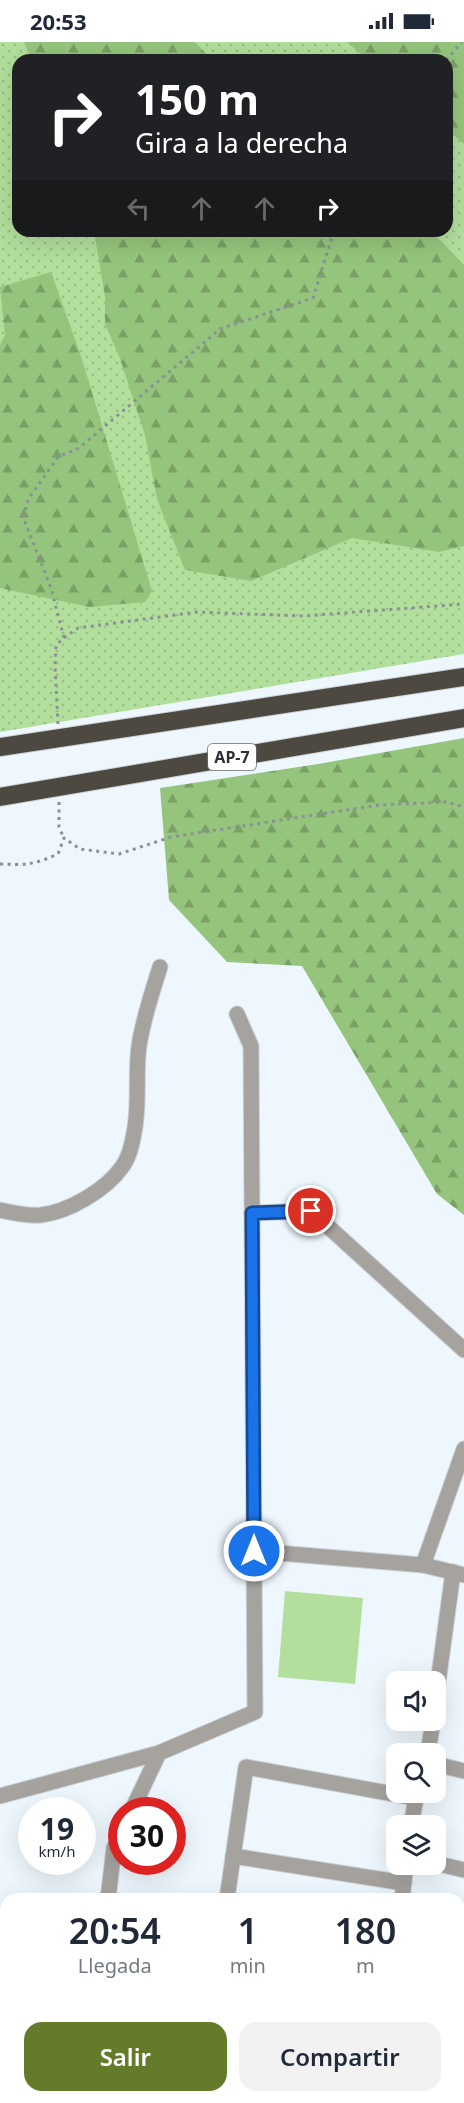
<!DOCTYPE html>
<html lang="es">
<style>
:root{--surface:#fff;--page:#f2f2f3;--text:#1f2937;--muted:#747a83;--accent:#647b2c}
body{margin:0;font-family:"Noto Sans",sans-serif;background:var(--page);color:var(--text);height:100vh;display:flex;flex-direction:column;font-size:22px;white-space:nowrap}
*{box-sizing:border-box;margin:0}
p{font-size:20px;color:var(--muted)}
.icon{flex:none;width:33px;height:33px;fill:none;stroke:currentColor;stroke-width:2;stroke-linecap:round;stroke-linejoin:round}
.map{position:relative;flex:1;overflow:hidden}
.side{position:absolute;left:0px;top:1851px;width:465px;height:210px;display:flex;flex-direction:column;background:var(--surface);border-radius:18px 18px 0 0;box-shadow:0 6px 24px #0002}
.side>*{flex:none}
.banner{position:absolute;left:12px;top:12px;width:441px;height:183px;border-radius:18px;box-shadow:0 6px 24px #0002;background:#202124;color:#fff;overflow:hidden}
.fabs{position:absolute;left:386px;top:1629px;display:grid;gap:12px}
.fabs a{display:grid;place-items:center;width:60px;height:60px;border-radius:12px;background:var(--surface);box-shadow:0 6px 24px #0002;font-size:30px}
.speed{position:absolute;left:18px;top:1755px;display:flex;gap:12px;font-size:30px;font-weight:700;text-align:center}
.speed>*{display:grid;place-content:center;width:78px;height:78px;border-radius:50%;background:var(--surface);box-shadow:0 6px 24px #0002;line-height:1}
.speed small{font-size:15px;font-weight:400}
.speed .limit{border:9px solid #d22;background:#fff;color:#111}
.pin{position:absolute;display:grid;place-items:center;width:51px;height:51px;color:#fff;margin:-26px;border:3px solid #fff;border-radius:50%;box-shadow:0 2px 6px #0007}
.me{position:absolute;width:66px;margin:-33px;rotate:0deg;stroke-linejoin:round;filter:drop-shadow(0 0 4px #0008)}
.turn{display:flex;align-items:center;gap:21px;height:126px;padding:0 24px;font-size:27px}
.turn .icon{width:78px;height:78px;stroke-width:2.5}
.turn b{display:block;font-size:42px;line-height:51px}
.lanes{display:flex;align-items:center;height:57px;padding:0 24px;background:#0003;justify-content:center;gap:30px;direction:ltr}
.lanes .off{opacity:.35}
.eta{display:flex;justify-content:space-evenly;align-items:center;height:102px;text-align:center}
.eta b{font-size:36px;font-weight:600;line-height:42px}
.button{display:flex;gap:12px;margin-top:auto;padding:12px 24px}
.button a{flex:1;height:69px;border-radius:18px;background:var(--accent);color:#fff;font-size:24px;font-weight:600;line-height:69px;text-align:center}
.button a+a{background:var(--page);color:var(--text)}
.status{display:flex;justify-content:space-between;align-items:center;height:42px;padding:0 30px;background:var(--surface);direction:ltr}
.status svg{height:16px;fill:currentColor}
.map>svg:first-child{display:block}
</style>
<div class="status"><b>20:53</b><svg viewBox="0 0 49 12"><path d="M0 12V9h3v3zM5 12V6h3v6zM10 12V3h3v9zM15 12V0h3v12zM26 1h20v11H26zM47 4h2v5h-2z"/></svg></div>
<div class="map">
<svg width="464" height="2061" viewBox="0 0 464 2061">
<defs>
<pattern id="grass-dots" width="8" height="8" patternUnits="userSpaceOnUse" patternTransform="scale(1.5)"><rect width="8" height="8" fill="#b2df9c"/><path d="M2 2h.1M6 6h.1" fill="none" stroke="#99c087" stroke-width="1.8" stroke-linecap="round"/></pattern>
<pattern id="forest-firs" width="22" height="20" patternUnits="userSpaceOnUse" patternTransform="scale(1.5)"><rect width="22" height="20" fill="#95c57c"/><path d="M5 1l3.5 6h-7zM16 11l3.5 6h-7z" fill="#7aa066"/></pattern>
</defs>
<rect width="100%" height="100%" fill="#eef7fd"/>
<path fill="url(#grass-dots)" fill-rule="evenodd" d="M 0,0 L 464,0 L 464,612 L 0,690 ZM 18,18 L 447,18 L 447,189 L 18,189 Z"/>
<g fill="url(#forest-firs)">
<polygon points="24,0 195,0 212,18 32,18"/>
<polygon points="347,0 464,0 464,102 447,87 447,18 368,18"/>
<polygon points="94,189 428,189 441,199 464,223 464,504 439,510 352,496 251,539 185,528 157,457 145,393 119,314 105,282 105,255"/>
<polygon points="51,230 81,314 152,549 145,560 89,565 0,546 0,303 5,293 0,245"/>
<polygon points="464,696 464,1173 437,1152 302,924 227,920 169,858 160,746 318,722"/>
</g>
<polygon fill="#b2df9c" points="285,1549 363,1556 355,1642 278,1635"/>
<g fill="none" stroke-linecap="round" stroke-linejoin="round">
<defs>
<g id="minor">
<polyline points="237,972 251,1004 252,1171"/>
<path d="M 0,1168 C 13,1171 27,1174 41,1173 C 68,1170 106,1148 122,1125 C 129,1116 132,1103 134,1091 C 140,1062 135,1033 139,1004 C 143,977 152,951 160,925"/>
<polyline points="254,1509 252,1171 311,1169 464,1308"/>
<polyline points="423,1523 464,1407"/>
<polyline points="435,1663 453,1530"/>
<polyline points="428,1712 433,1678"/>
<polyline points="435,1722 464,1729"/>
<polyline points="0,1754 159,1711 255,1670 254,1509 423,1523 464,1533"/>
<polyline points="132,1768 159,1711"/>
<polyline points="411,1784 417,1750"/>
<polyline points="233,1814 404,1841"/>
<polyline points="435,1821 464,1828"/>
<polyline points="108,1857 114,1806 122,1790"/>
<polyline points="227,1857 246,1725 415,1756"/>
<polyline points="402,1857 406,1822"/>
<polyline points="459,1911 464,1912"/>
<polyline points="459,2009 464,2010"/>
<polyline points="111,2061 111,2055"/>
</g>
<g id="highway">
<polyline points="0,705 464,635"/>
<polyline points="0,755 464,676"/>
</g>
</defs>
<use href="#minor" stroke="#cbd3d9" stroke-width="17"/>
<use href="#highway" stroke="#cbd3d9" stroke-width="20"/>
<g stroke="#8a9196" stroke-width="3" stroke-dasharray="3 4.5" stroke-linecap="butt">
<polyline points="446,18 462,0"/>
<polyline points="64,596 78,586 197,570 303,574 464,562"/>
<polyline points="58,682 55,624 56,603 64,596 51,546 23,475 29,456 58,415 79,406 220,287 313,256 334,189"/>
<polyline points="59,760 59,785 64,796"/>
<path d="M 0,822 C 26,823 33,823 58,812 L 64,796 L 80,807 L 119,812 L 171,795 L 379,763 L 446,760 L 464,765"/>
</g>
<use href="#minor" stroke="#a6a39f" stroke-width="15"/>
<use href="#highway" stroke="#4e4940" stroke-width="18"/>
</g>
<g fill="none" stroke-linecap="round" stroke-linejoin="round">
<defs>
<polyline id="route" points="254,1509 252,1171 311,1169"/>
</defs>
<use href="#route" stroke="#114b97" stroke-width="15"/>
<use href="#route" stroke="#1a73e8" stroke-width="10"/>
</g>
<g text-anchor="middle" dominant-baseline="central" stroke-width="4.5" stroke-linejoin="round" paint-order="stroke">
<rect fill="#fff" stroke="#6b6e71" stroke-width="1.5" x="208" y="702" width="48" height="26" rx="4.5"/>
<g font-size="16" font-weight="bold" fill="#2c3034">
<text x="232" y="715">AP-7</text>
</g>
</g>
</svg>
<div class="fabs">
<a><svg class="icon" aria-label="sound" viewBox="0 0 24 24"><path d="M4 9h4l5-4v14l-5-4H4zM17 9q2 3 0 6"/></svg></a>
<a><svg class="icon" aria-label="search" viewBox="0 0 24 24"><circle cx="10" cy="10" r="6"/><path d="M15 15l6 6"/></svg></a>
<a><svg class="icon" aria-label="layers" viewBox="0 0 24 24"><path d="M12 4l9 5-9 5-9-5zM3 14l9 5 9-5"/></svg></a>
</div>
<div class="speed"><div>19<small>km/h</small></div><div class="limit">30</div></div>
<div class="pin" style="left:311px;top:1169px;background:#d93025"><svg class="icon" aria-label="arrive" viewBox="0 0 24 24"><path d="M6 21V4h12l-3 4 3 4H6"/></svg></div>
<svg class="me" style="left:254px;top:1509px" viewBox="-20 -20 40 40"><circle r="17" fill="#1a73e8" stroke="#fff" stroke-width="3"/><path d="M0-11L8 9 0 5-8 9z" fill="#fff"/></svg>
<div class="banner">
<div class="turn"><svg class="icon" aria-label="right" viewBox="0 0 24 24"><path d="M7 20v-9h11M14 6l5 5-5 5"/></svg><div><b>150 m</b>Gira a la derecha</div></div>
<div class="lanes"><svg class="icon off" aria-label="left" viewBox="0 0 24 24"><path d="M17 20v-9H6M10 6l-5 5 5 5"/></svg><svg class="icon off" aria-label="ahead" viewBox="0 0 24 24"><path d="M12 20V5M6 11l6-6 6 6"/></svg><svg class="icon off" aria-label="ahead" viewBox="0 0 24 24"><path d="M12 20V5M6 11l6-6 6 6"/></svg><svg class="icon" aria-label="right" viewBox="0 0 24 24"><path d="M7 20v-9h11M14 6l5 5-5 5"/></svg></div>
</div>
<section class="side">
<div class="eta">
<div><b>20:54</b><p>Llegada</p></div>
<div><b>1</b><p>min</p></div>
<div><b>180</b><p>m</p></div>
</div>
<div class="button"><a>Salir</a><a>Compartir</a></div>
</section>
</div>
